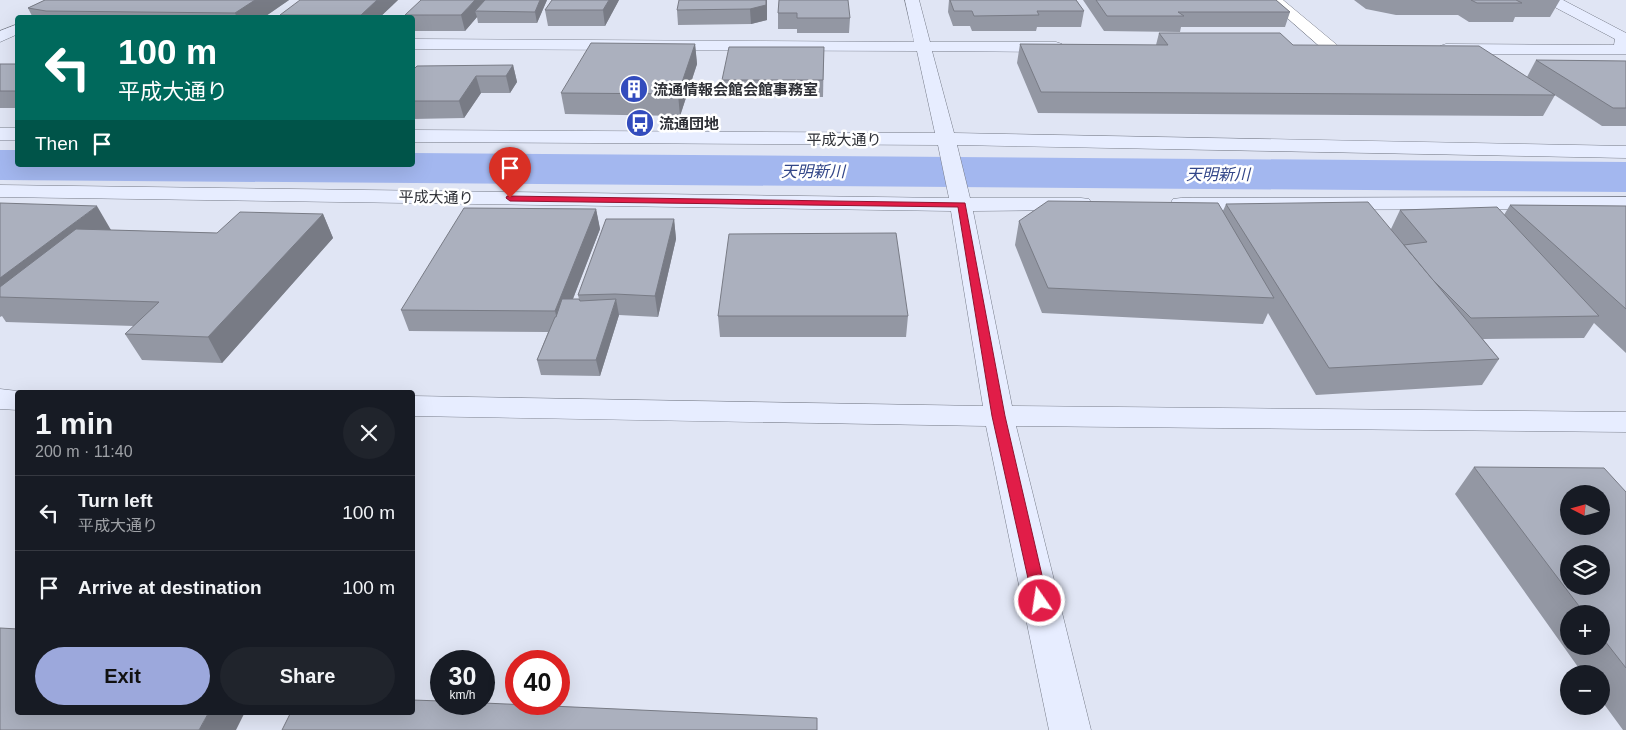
<!DOCTYPE html>
<meta charset="utf-8">
<style>
:root{--surface:#171b24;--page:#20242c;--text:#f1f3f6;--muted:#9ea1a6;--line:#363941;--accent:#9ca8dc}
body{margin:0;font-family:Arial,"Noto Sans JP",sans-serif;background:var(--page);color:var(--text);height:100vh;display:flex;flex-direction:column;font-size:19px;white-space:nowrap}
*{box-sizing:border-box;margin:0}
p{font-size:16px;color:var(--muted)}
.icon{flex:none;width:28px;height:28px;fill:none;stroke:currentColor;stroke-width:2;stroke-linecap:round;stroke-linejoin:round}
.map{position:relative;flex:1;overflow:hidden}
.panel{position:absolute;left:15px;top:390px;width:400px;height:325px;display:flex;flex-direction:column;background:var(--surface);border-radius:5px;box-shadow:0 5px 20px #0002}
.panel>*{flex:none}
.hud{position:absolute;left:15px;top:15px;width:400px;height:152px;border-radius:5px;box-shadow:0 5px 20px #0002;background:#00695c;color:#fff;overflow:hidden}
.needle{width:32px;rotate:276deg}
.tools{position:absolute;left:1560px;top:485px;display:grid;gap:10px}
.tools a{display:grid;place-items:center;width:50px;height:50px;border-radius:50%;background:var(--surface);box-shadow:0 5px 20px #0002;font-size:25px}
.speed{position:absolute;left:430px;top:650px;display:flex;gap:10px;font-size:25px;font-weight:700;text-align:center}
.speed>*{display:grid;place-content:center;width:65px;height:65px;border-radius:50%;background:var(--surface);box-shadow:0 5px 20px #0002;line-height:1}
.speed small{font-size:12px;font-weight:400}
.speed .limit{border:8px solid #d22;background:#fff;color:#111}
.pin{position:absolute;display:grid;place-items:center;width:42px;height:42px;color:#fff;margin:-51px -21px;border-radius:50% 50% 50% 0;rotate:-45deg;box-shadow:0 0 5px #0007}
.pin .icon{rotate:45deg}
.me{position:absolute;width:55px;margin:-28px;rotate:347deg;stroke-linejoin:round;filter:drop-shadow(0 0 4px #0008)}
.turn{display:flex;align-items:center;gap:18px;height:105px;padding:0 20px;font-size:22px}
.turn .icon{width:65px;height:65px;stroke-width:2.5}
.turn b{display:block;font-size:35px;line-height:42px}
.then{display:flex;align-items:center;height:48px;padding:0 20px;background:#0003;gap:10px;font-size:19px}
.round{display:grid;place-items:center;flex:none;width:52px;height:52px;border-radius:26px;background:var(--page)}
.headline{display:flex;align-items:center;justify-content:space-between;height:85px;padding:0 20px}
h1{font-size:30px;font-weight:800;line-height:38px}
.button{display:flex;gap:10px;margin-top:auto;padding:10px 20px}
.button a{flex:1;height:58px;border-radius:30px;background:var(--accent);color:#111;font-size:20px;font-weight:800;line-height:58px;text-align:center}
.button a+a{background:var(--page);color:var(--text)}
ul{padding:0;list-style:none}
li{display:flex;align-items:center;gap:15px;height:75px;padding:0 20px;border-top:1px solid var(--line)}
li div{flex:1}
li b{display:block;font-size:19px}
li em{font-style:normal}
.map>svg:first-child{display:block}
</style>
<div class="map">
<svg width="1626" height="730" viewBox="0 0 1626 730">
<rect width="100%" height="100%" fill="#e0e5f4"/>
<g fill="none" stroke-linecap="round" stroke-linejoin="round">
<polygon fill="#a3b7ef" fill-rule="evenodd" points="0,150 18,150 18,165 412,165 412,153 1626,162 1626,192 0,180"/>
<defs>
<polygon id="street" points="1267,0 1283,0 1337,45 1339,48 1337,51 1325,51"/>
<g id="secondary">
<polygon points="905,0 919,0 930,42 1056,42 1062,44 1064,47 1062,50 1056,52 932,51 954,133 1626,146 1626,158 957,145 970,198 1081,198 1089,199 1092,204 1089,209 1081,210 973,211 1012,406 1626,412 1626,432 1016,426 1091,730 1049,730 986,426 412,416 412,396 983,406 951,211 0,197 0,185 949,198 938,145 412,142 412,130 935,133 917,51 412,49 412,39 914,42"/>
<polygon points="1545,0 1563,0 1626,33 1626,54 1446,54 1440,52 1438,49 1440,46 1446,44 1614,45 1615,39 1547,3"/>
<polygon points="18,24 18,34 0,42 0,31"/>
<rect x="0" y="128" width="18" height="12"/>
<polygon points="1626,197 1626,209 1181,210 1173,209 1170,204 1173,199 1181,198"/>
<polygon points="0,389 26,392 18,392 18,410 0,409"/>
</g>
</defs>
<use href="#street" stroke="#777c89" stroke-width="1"/>
<use href="#secondary" stroke="#777c89" stroke-width="1"/>
<use href="#street" fill="#fff" fill-rule="evenodd"/>
<use href="#secondary" fill="#e7edff" fill-rule="evenodd"/>
</g>
<g fill="#9397a3" fill-rule="evenodd">
<polygon points="45,0 289,0 263,18 33,18 28,8"/>
<polygon points="398,0 379,18 281,18 280,15"/>
<polygon points="547,0 537,23 478,23 477,17 465,31 412,31 412,18 406,18 405,15"/>
<polygon points="619,0 605,26 548,26 545,10"/>
<polygon points="767,0 767,20 751,24 678,25 677,10"/>
<polygon points="779,0 850,18 849,33 797,33 797,29 778,29 778,13"/>
<polygon points="949,0 1077,0 1077,1 1084,11 1081,27 1037,27 1036,31 972,31 970,26 953,26 948,12"/>
<polygon points="1083,0 1276,0 1290,12 1285,27 1181,27 1180,32 1104,31"/>
<polygon points="1354,0 1560,0 1550,17 1515,17 1513,22 1469,22 1458,15 1396,15 1366,9"/>
<polygon points="1159,33 1293,45 1555,95 1543,116 1038,113 1017,63 1020,44 1156,45"/>
<polygon points="695,44 697,64 680,116 565,114 561,93"/>
<polygon points="824,47 823,97 723,97 722,80"/>
<polygon points="1536,60 1626,61 1626,126 1602,126 1527,77"/>
<rect x="0" y="64" width="18" height="44"/>
<polygon points="513,65 517,82 510,93 481,93 464,118 412,119 412,71"/>
<polygon points="0,203 111,230 217,233 323,214 333,238 222,363 142,360 125,334 134,326 6,322 2,316 0,317"/>
<polygon points="1226,204 1391,229 1400,210 1504,215 1510,205 1626,206 1626,353 1594,323 1584,338 1483,339 1499,359 1482,385 1316,395 1268,313 1263,324 1042,313 1015,245 1019,221 1223,211"/>
<polygon points="596,209 600,229 573,299 579,299 578,295 674,219 676,239 658,317 619,315 600,376 541,375 537,360 548,332 409,331 401,310"/>
<polygon points="718,316 908,316 906,337 720,337"/>
<path d="M 1474,467 L 1626,492 L 1626,730 L 1623,730 L 1601,700 L 1601,674 L 1583,674 L 1455,494 ZM 1569,614 L 1601,614 L 1601,646 L 1569,646 Z"/>
</g>
<g fill="#787b85">
<polygon points="255,0 289,0 263,18 237,18 235,13"/>
<polygon points="377,0 398,0 379,18 362,18 361,15"/>
<polygon points="475,0 492,0 475,11 477,17 465,31 461,15"/>
<polygon points="540,0 547,0 537,23 535,12"/>
<polygon points="609,0 619,0 605,26 603,10"/>
<polygon points="766,0 767,0 767,20 751,24 750,9"/>
<polygon points="695,44 697,64 680,116 678,94"/>
<polygon points="513,65 517,82 510,93 506,76"/>
<polygon points="476,76 481,93 464,118 459,101"/>
<polygon points="97,206 111,230 0,297 0,278"/>
<polygon points="596,209 600,229 560,332 555,311"/>
<polygon points="323,214 333,238 222,363 208,337"/>
<polygon points="674,219 676,239 658,317 655,296"/>
<polygon points="616,299 619,315 600,376 596,360"/>
<polygon points="209,712 245,712 236,730 199,730"/>
</g>
<g fill="#abb0be" stroke="#787b85" fill-rule="evenodd">
<polygon points="45,0 255,0 235,13 46,11 28,8"/>
<polygon points="300,0 377,0 361,15 280,15"/>
<polygon points="421,0 475,0 461,15 405,15"/>
<polygon points="485,0 540,0 535,12 475,11"/>
<polygon points="552,0 609,0 603,10 545,10"/>
<polygon points="679,0 766,0 766,5 750,9 677,10"/>
<polygon points="779,0 848,0 850,18 797,18 797,13 778,13"/>
<polygon points="950,0 1076,0 1084,11 1037,11 1039,15 974,16 972,11 954,11"/>
<polygon points="1096,0 1276,0 1290,12 1178,12 1184,16 1107,16"/>
<polygon points="1471,0 1516,0 1522,3 1477,3"/>
<polygon points="1159,33 1280,33 1293,45 1479,46 1555,95 1041,92 1020,44 1168,45"/>
<polygon points="591,43 695,44 678,94 561,93"/>
<polygon points="729,47 824,47 823,80 722,80"/>
<polygon points="1536,60 1626,61 1626,108 1613,108"/>
<rect x="0" y="64" width="18" height="27"/>
<polygon points="513,65 506,76 476,76 459,101 412,101 412,71 417,66"/>
<polygon points="1048,201 1218,203 1274,298 1048,288 1019,221"/>
<polygon points="1368,202 1499,359 1329,368 1226,204"/>
<polygon points="0,203 97,206 0,278"/>
<polygon points="1510,205 1626,206 1626,309"/>
<polygon points="1497,207 1599,316 1471,318 1433,280 1404,245 1427,242 1400,210"/>
<polygon points="464,208 596,209 555,311 401,310"/>
<polygon points="240,212 323,214 208,337 125,334 159,302 0,297 0,287 76,229 217,233"/>
<polygon points="606,219 674,219 655,296 615,294 578,295"/>
<polygon points="896,233 908,316 718,316 729,234"/>
<polygon points="562,299 579,299 580,301 616,299 596,360 537,360 555,317 556,317"/>
<path d="M 1474,467 L 1604,468 L 1626,492 L 1626,668 L 1601,636 L 1601,614 L 1585,614 ZM 1569,494 L 1601,494 L 1601,526 L 1569,526 ZM 1569,554 L 1601,554 L 1601,586 L 1569,586 Z"/>
<polygon points="0,628 18,629 18,712 209,712 199,730 0,730"/>
<polygon points="412,700 441,701 441,704 484,703 817,718 817,730 282,730 291,712 412,712"/>
</g>
<polygon fill="#e11d48" stroke="#92132f" points="507,196 965,203 1005,416 1048,601 1046,605 1040,607 1035,605 1033,601 992,416 958,207 510,201 506,198"/>
<defs>
<symbol id="building-disc" viewBox="-11 -11 22 22"><circle r="9.5" fill="#334cbd" stroke="#fff"/><path d="M-4-6H4V6H1V3H-1V6H-4ZM-2.5-4.3h1.7v1.8h-1.7ZM.8-4.3h1.7v1.8H.8ZM-2.5-1h1.7V.8h-1.7ZM.8-1h1.7V.8H.8Z" fill="#fff"/></symbol>
<symbol id="bus-disc" viewBox="-11 -11 22 22"><circle r="9.5" fill="#334cbd" stroke="#fff"/><path d="M-5-6H5V4H4V6H2V4H-2V6H-4V4H-5ZM-3.5-4V0h7V-4ZM-3.5 1.2v1.5H-2V1.2ZM2 1.2v1.5H3.5V1.2Z" fill="#fff"/></symbol>
</defs>
<g fill-rule="evenodd">
<use href="#building-disc" x="618" y="73" width="32" height="32"/>
<use href="#bus-disc" x="624" y="107" width="32" height="32"/>
</g>
<g text-anchor="middle" dominant-baseline="central" stroke-width="5" stroke-linejoin="round" paint-order="stroke">
<g font-size="15" font-weight="bold" fill="#2e3036" stroke="#fff" text-anchor="start">
<text x="653" y="89">流通情報会館会館事務室</text>
<text x="659" y="123">流通団地</text>
</g>
<g font-size="15" fill="#2e3036" stroke="#fff">
<text x="844" y="139">平成大通り</text>
<text transform="translate(436 197) rotate(1)">平成大通り</text>
</g>
<g font-size="16" font-style="italic" fill="#324688" stroke="#fff">
<text x="813" y="171">天明新川</text>
<text x="1218" y="174">天明新川</text>
</g>
</g>
</svg>
<div class="tools">
<a><svg class="needle" viewBox="-14 -14 28 28"><path d="M0-13l5 13h-10z" fill="#e53935"/><path d="M0 13l5-13h-10z" fill="#9ea1a6"/></svg></a>
<a><svg class="icon" aria-label="layers" viewBox="0 0 24 24"><path d="M12 4l9 5-9 5-9-5zM3 14l9 5 9-5"/></svg></a>
<a>+</a>
<a>−</a>
</div>
<div class="speed"><div>30<small>km/h</small></div><div class="limit">40</div></div>
<div class="pin" style="left:510px;top:198px;background:#d93025"><svg class="icon" aria-label="arrive" viewBox="0 0 24 24"><path d="M6 21V4h12l-3 4 3 4H6"/></svg></div>
<svg class="me" style="left:1040px;top:601px" viewBox="-20 -20 40 40"><circle r="17" fill="#e11d48" stroke="#fff" stroke-width="3"/><path d="M0-11L8 9 0 5-8 9z" fill="#fff"/></svg>
<div class="hud">
<div class="turn"><svg class="icon" aria-label="left" viewBox="0 0 24 24"><path d="M17 20v-9H6M10 6l-5 5 5 5"/></svg><div><b>100 m</b>平成大通り</div></div>
<div class="then">Then<svg class="icon" aria-label="arrive" viewBox="0 0 24 24"><path d="M6 21V4h12l-3 4 3 4H6"/></svg></div>
</div>
<section class="panel">
<div class="headline"><div><h1>1 min</h1><p>200 m · 11:40</p></div><a class="round"><svg class="icon" aria-label="close" viewBox="0 0 24 24"><path d="M6 6l12 12M18 6L6 18"/></svg></a></div>
<ul>
<li><svg class="icon" aria-label="left" viewBox="0 0 24 24"><path d="M17 20v-9H6M10 6l-5 5 5 5"/></svg><div><b>Turn left</b><p>平成大通り</p></div><em>100 m</em></li>
<li><svg class="icon" aria-label="arrive" viewBox="0 0 24 24"><path d="M6 21V4h12l-3 4 3 4H6"/></svg><div><b>Arrive at destination</b></div><em>100 m</em></li>
</ul>
<div class="button"><a>Exit</a><a>Share</a></div>
</section>
</div>
